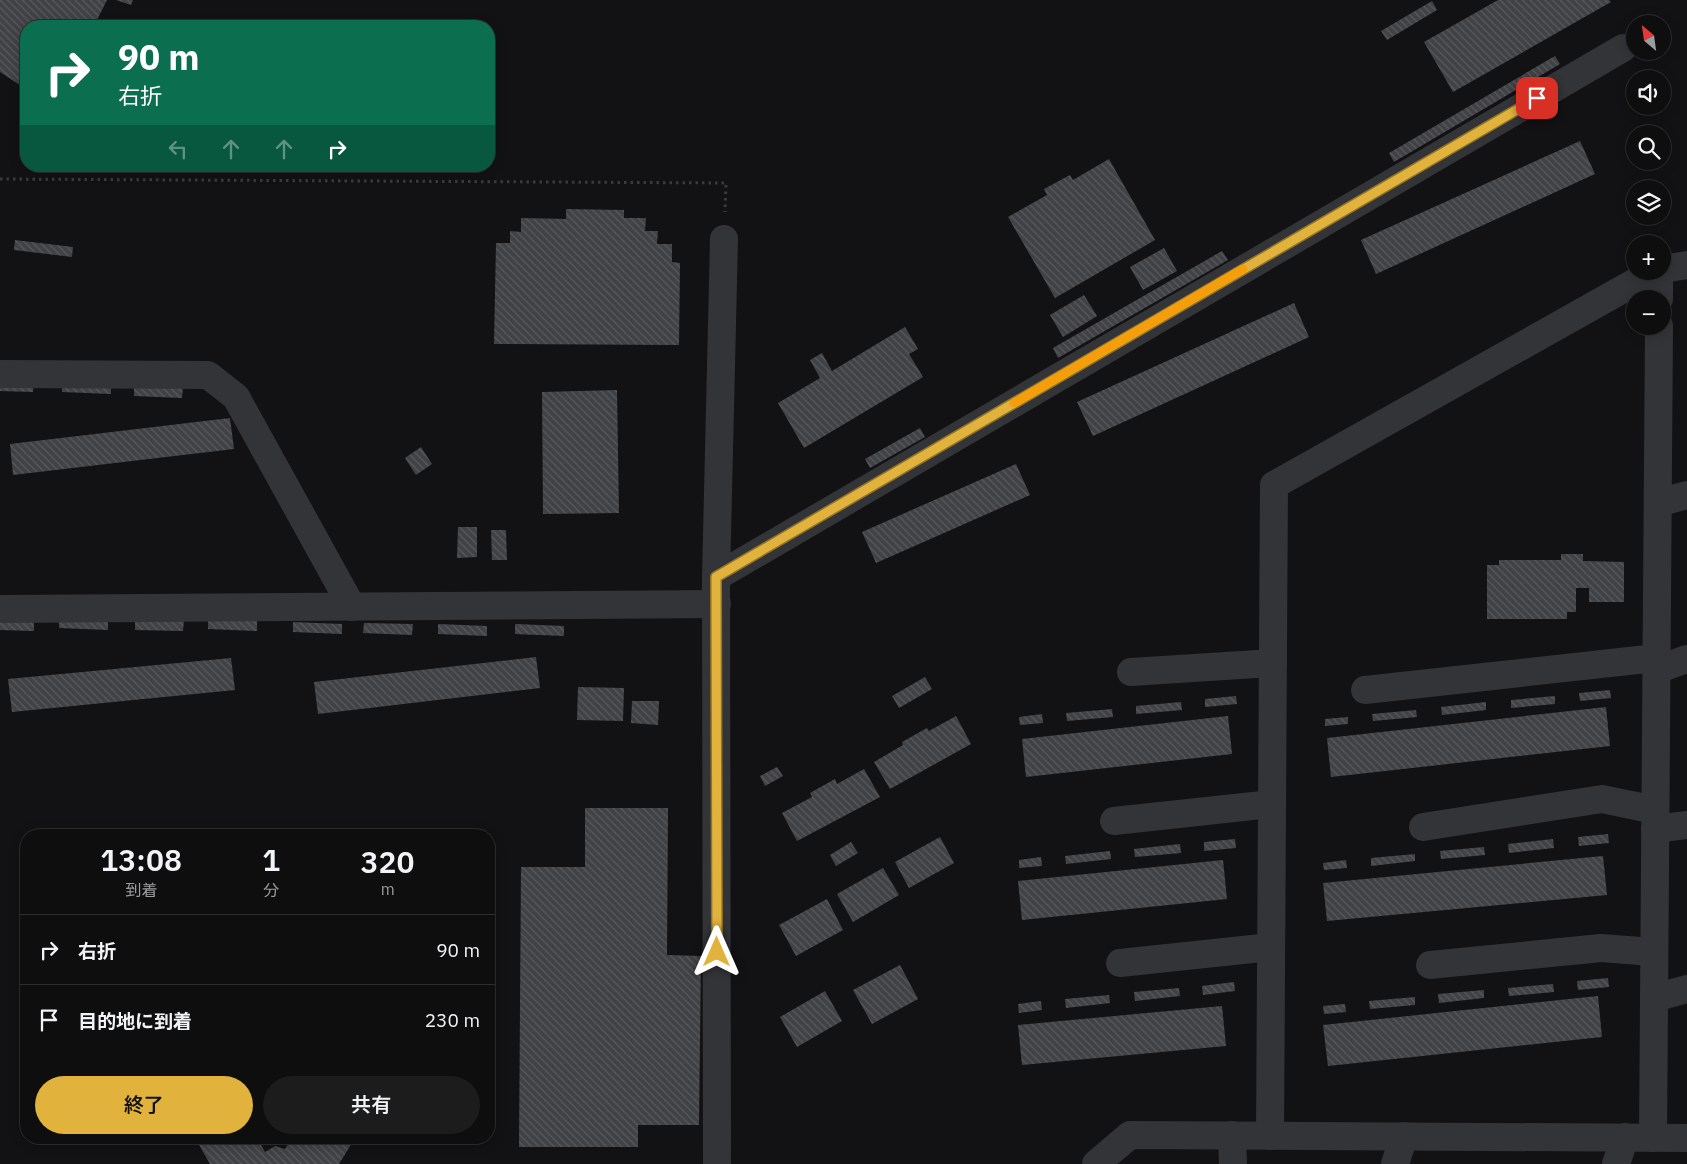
<!DOCTYPE html>
<html lang="ja">
<meta charset="utf-8">
<style>
:root{--surface:#0e0e0f;--page:#1c1c1d;--text:#f1f3f6;--muted:#9b9c9e;--line:#2e2e2f;--accent:#e1b33c}
body{margin:0;font-family:"IBM Plex Sans","Noto Sans JP",sans-serif;background:var(--page);color:var(--text);height:100vh;display:flex;flex-direction:column;font-size:19px;white-space:nowrap}
*{box-sizing:border-box;margin:0}
p{font-size:16px;color:var(--muted)}
.icon{flex:none;width:28px;height:28px;fill:none;stroke:currentColor;stroke-width:2;stroke-linecap:round;stroke-linejoin:round}
.map{position:relative;flex:1;overflow:hidden}
.drawer{position:absolute;left:20px;top:829px;width:475px;height:315px;display:flex;flex-direction:column;background:var(--surface);border-radius:20px;box-shadow:0 2px 12px #0003,0 0 0 1px var(--line)}
.drawer>*{flex:none}
.top-card{position:absolute;left:20px;top:20px;width:475px;height:152px;border-radius:20px;box-shadow:0 2px 12px #0003,0 0 0 1px var(--line);background:#0b6e4f;color:#fff;overflow:hidden}
.needle{width:32px;rotate:331deg}
.tools{position:absolute;left:1626px;top:15px;display:grid;gap:10px}
.tools a{display:grid;place-items:center;width:45px;height:45px;border-radius:50%;background:var(--surface);box-shadow:0 2px 12px #0003,0 0 0 1px var(--line);font-size:25px}
.pin{position:absolute;display:grid;place-items:center;width:42px;height:42px;color:#fff;margin:-21px;border-radius:10px;box-shadow:0 2px 8px #0006}
.me{position:absolute;width:55px;margin:-28px;rotate:0deg;stroke-linejoin:round;filter:drop-shadow(0 0 4px #0008)}
.turn{display:flex;align-items:center;gap:18px;height:105px;padding:0 15px;font-size:22px}
.turn .icon{width:65px;height:65px;stroke-width:2.5}
.turn b{display:block;font-size:35px;line-height:42px}
.lanes{display:flex;align-items:center;height:48px;padding:0 15px;background:#0003;justify-content:center;gap:25px;direction:ltr}
.lanes .off{opacity:.35}
.eta{display:flex;justify-content:space-evenly;align-items:center;height:85px;text-align:center}
.eta b{font-size:30px;font-weight:600;line-height:35px}
.button{display:flex;gap:10px;margin-top:auto;padding:10px 15px}
.button a{flex:1;height:58px;border-radius:30px;background:var(--accent);color:#111;font-size:20px;font-weight:600;line-height:58px;text-align:center}
.button a+a{background:var(--page);color:var(--text)}
ul{padding:0;list-style:none}
li{display:flex;align-items:center;gap:15px;height:70px;padding:0 15px;border-top:1px solid var(--line)}
li div{flex:1}
li b{display:block;font-size:19px}
li em{font-style:normal}
.map>svg:first-child{display:block}
</style>
<div class="map">
<svg width="1687" height="1164" viewBox="0 0 1687 1164">
<defs>
<pattern id="building-back-hatch" width="6" height="6" patternUnits="userSpaceOnUse" patternTransform="scale(1.25)"><rect width="6" height="6" fill="#414246"/><path d="M-1 5l2 2M0 0l6 6M5-1l2 2" fill="none" stroke="#595a5e"/></pattern>
</defs>
<rect width="100%" height="100%" fill="#121214"/>
<g fill="url(#building-back-hatch)">
<polygon points="0,0 107,0 94,26 26,26 26,89 0,72"/>
<polygon points="116,0 133,0 131,5"/>
<polygon points="1498,0 1609,0 1611,2 1453,92 1424,42"/>
<polygon points="1432,1 1437,10 1387,40 1381,31"/>
<polygon points="1555,56 1560,64 1394,162 1389,153"/>
<polygon points="1580,141 1595,174 1376,274 1361,240"/>
<polygon points="1109,159 1155,240 1055,298 1008,217 1047,195 1044,189 1070,175 1073,180"/>
<polygon points="566,209 624,210 624,218 646,218 645,231 658,231 657,244 672,244 672,262 680,263 679,345 494,344 496,243 510,243 510,231 521,232 521,218 566,219"/>
<polygon points="15,240 73,247 72,257 14,250"/>
<polygon points="1164,248 1177,271 1143,290 1130,267"/>
<polygon points="1222,251 1228,260 1058,358 1053,348"/>
<polygon points="1084,295 1097,316 1063,337 1050,315"/>
<polygon points="1294,303 1309,337 1093,436 1077,402"/>
<polygon points="905,327 918,349 909,354 923,377 804,448 778,403 820,378 810,360 822,353 832,371"/>
<polygon points="0,381 34,382 33,392 0,391"/>
<polygon points="62,382 111,384 111,394 62,392"/>
<polygon points="134,386 183,387 182,398 134,396"/>
<polygon points="617,390 619,513 543,514 542,392"/>
<polygon points="230,418 234,449 13,475 10,444"/>
<polygon points="920,428 925,437 870,468 865,459"/>
<polygon points="421,447 432,464 416,475 405,458"/>
<polygon points="1016,464 1030,495 876,563 862,532"/>
<polygon points="458,527 477,527 477,557 457,558"/>
<polygon points="491,530 506,530 507,560 492,560"/>
<polygon points="1561,554 1583,554 1583,561 1624,562 1624,602 1589,602 1589,588 1576,588 1576,612 1567,612 1567,619 1487,619 1487,565 1499,565 1499,560 1561,560"/>
<polygon points="59,618 108,619 108,630 59,628"/>
<polygon points="0,619 34,621 34,631 0,630"/>
<polygon points="135,619 184,621 183,631 135,630"/>
<polygon points="208,619 257,621 257,631 208,629"/>
<polygon points="293,622 342,624 342,634 293,632"/>
<polygon points="364,623 413,624 412,635 363,633"/>
<polygon points="438,624 487,626 487,636 438,634"/>
<polygon points="515,624 564,626 564,636 515,634"/>
<polygon points="536,657 540,688 318,714 314,682"/>
<polygon points="231,658 235,690 12,712 8,679"/>
<polygon points="925,677 932,689 899,708 892,696"/>
<polygon points="578,687 624,688 623,721 577,720"/>
<polygon points="1610,690 1611,698 1580,701 1579,693"/>
<polygon points="1236,696 1237,704 1205,707 1205,699"/>
<polygon points="1555,696 1555,704 1511,708 1511,700"/>
<polygon points="632,701 659,701 658,725 631,723"/>
<polygon points="1181,702 1182,710 1136,714 1136,706"/>
<polygon points="1486,702 1486,710 1442,715 1441,707"/>
<polygon points="1606,707 1610,746 1331,777 1327,738"/>
<polygon points="1112,709 1113,717 1067,721 1066,713"/>
<polygon points="1416,710 1417,717 1373,721 1372,714"/>
<polygon points="1042,714 1043,723 1020,725 1019,717"/>
<polygon points="956,716 971,744 890,789 874,762 903,745 902,742 927,728 929,731"/>
<polygon points="1228,716 1232,754 1026,777 1022,739"/>
<polygon points="1348,717 1348,724 1325,726 1325,719"/>
<polygon points="777,767 783,776 765,786 760,776"/>
<polygon points="864,769 880,797 797,841 782,813 812,797 810,793 835,779 837,784"/>
<polygon points="585,808 668,808 667,955 701,956 699,1125 638,1125 638,1147 519,1147 521,867 585,867"/>
<polygon points="1608,834 1609,843 1579,846 1578,837"/>
<polygon points="940,837 954,863 909,888 895,862"/>
<polygon points="1235,839 1236,848 1204,851 1204,842"/>
<polygon points="1553,839 1554,848 1509,853 1508,844"/>
<polygon points="851,842 858,853 836,866 830,855"/>
<polygon points="1180,844 1181,853 1135,857 1134,849"/>
<polygon points="1484,847 1485,855 1441,859 1440,851"/>
<polygon points="1110,851 1111,859 1066,864 1065,856"/>
<polygon points="1415,854 1415,861 1371,866 1371,858"/>
<polygon points="1603,856 1607,895 1327,921 1323,883"/>
<polygon points="1041,857 1042,866 1019,868 1019,860"/>
<polygon points="1223,860 1227,899 1022,920 1018,881"/>
<polygon points="1346,860 1347,868 1324,870 1323,863"/>
<polygon points="883,868 899,895 853,922 837,894"/>
<polygon points="827,899 843,930 796,956 779,925"/>
<polygon points="900,965 918,999 872,1024 853,990"/>
<polygon points="1608,978 1609,987 1578,990 1577,981"/>
<polygon points="1234,982 1235,991 1203,995 1202,986"/>
<polygon points="1553,984 1554,992 1509,996 1508,988"/>
<polygon points="1179,988 1180,996 1135,1001 1134,992"/>
<polygon points="1484,990 1484,998 1439,1003 1438,994"/>
<polygon points="825,991 842,1021 797,1047 780,1017"/>
<polygon points="1109,995 1110,1003 1066,1008 1065,999"/>
<polygon points="1598,996 1602,1037 1328,1066 1323,1025"/>
<polygon points="1415,997 1415,1005 1370,1009 1369,1001"/>
<polygon points="1041,1001 1042,1010 1019,1013 1018,1004"/>
<polygon points="1345,1004 1346,1012 1324,1014 1323,1006"/>
<polygon points="1222,1006 1226,1046 1022,1065 1018,1025"/>
<polygon points="195,1138 257,1138 265,1152 275,1146 285,1149 292,1138 355,1138 339,1164 210,1164"/>
</g>
<g fill="none" stroke-linecap="round" stroke-linejoin="round">
<polyline stroke="#3a3b3f" stroke-width="3" stroke-dasharray="2.5 4" stroke-linecap="butt" points="0,179 726,183 725,212"/>
<g stroke="#333438" stroke-width="28">
<polyline points="1662,269 1687,265"/>
<polyline points="1659,299 1659,271"/>
<polyline points="0,374 208,375 236,397 352,607"/>
<polyline points="1658,503 1687,495"/>
<polyline points="716,577 1623,48"/>
<polyline points="0,609 717,604"/>
<polyline points="1656,670 1687,659"/>
<polyline points="1131,672 1273,663"/>
<polyline points="1365,690 1656,658"/>
<polyline points="1114,821 1272,804"/>
<polyline points="1423,827 1602,799 1655,810"/>
<polyline points="1655,829 1687,825"/>
<polyline points="1120,963 1271,947"/>
<polyline points="1430,965 1601,948 1653,952"/>
<polyline points="1654,998 1687,989"/>
<polyline points="1232,1135 1233,1164"/>
<polyline points="1270,1136 1274,485 1655,271"/>
<polyline points="1653,1138 1659,326"/>
<polyline points="717,1164 716,577 724,239"/>
<polyline points="1096,1164 1130,1135 1687,1138"/>
<polyline points="1395,1164 1404,1136"/>
<polyline points="1616,1164 1625,1137"/>
</g>
</g>
<g fill="none" stroke-linecap="round" stroke-linejoin="round">
<defs>
<polyline id="route" points="717,952 716,577 1537,98"/>
</defs>
<use href="#route" stroke="#927427" stroke-width="12"/>
<use href="#route" stroke="#e1b33c" stroke-width="9"/>
<polyline stroke="#f59e0b" stroke-width="9" points="1014,403 1243,269"/>
</g>
</svg>
<div class="tools">
<a><svg class="needle" viewBox="-14 -14 28 28"><path d="M0-13l5 13h-10z" fill="#e53935"/><path d="M0 13l5-13h-10z" fill="#9b9c9e"/></svg></a>
<a><svg class="icon" aria-label="sound" viewBox="0 0 24 24"><path d="M4 9h4l5-4v14l-5-4H4zM17 9q2 3 0 6"/></svg></a>
<a><svg class="icon" aria-label="search" viewBox="0 0 24 24"><circle cx="10" cy="10" r="6"/><path d="M15 15l6 6"/></svg></a>
<a><svg class="icon" aria-label="layers" viewBox="0 0 24 24"><path d="M12 4l9 5-9 5-9-5zM3 14l9 5 9-5"/></svg></a>
<a>+</a>
<a>−</a>
</div>
<div class="pin" style="left:1537px;top:98px;background:#d93025"><svg class="icon" aria-label="arrive" viewBox="0 0 24 24"><path d="M6 21V4h12l-3 4 3 4H6"/></svg></div>
<svg class="me" style="left:717px;top:952px" viewBox="-20 -20 40 40"><path d="M0-17L14 15 0 8-14 15z" fill="#e1b33c" stroke="#fff" stroke-width="4"/></svg>
<div class="top-card">
<div class="turn"><svg class="icon" aria-label="right" viewBox="0 0 24 24"><path d="M7 20v-9h11M14 6l5 5-5 5"/></svg><div><b>90 m</b>右折</div></div>
<div class="lanes"><svg class="icon off" aria-label="left" viewBox="0 0 24 24"><path d="M17 20v-9H6M10 6l-5 5 5 5"/></svg><svg class="icon off" aria-label="ahead" viewBox="0 0 24 24"><path d="M12 20V5M6 11l6-6 6 6"/></svg><svg class="icon off" aria-label="ahead" viewBox="0 0 24 24"><path d="M12 20V5M6 11l6-6 6 6"/></svg><svg class="icon" aria-label="right" viewBox="0 0 24 24"><path d="M7 20v-9h11M14 6l5 5-5 5"/></svg></div>
</div>
<section class="drawer">
<div class="eta">
<div><b>13:08</b><p>到着</p></div>
<div><b>1</b><p>分</p></div>
<div><b>320</b><p>m</p></div>
</div>
<ul>
<li><svg class="icon" aria-label="right" viewBox="0 0 24 24"><path d="M7 20v-9h11M14 6l5 5-5 5"/></svg><div><b>右折</b></div><em>90 m</em></li>
<li><svg class="icon" aria-label="arrive" viewBox="0 0 24 24"><path d="M6 21V4h12l-3 4 3 4H6"/></svg><div><b>目的地に到着</b></div><em>230 m</em></li>
</ul>
<div class="button"><a>終了</a><a>共有</a></div>
</section>
</div>
